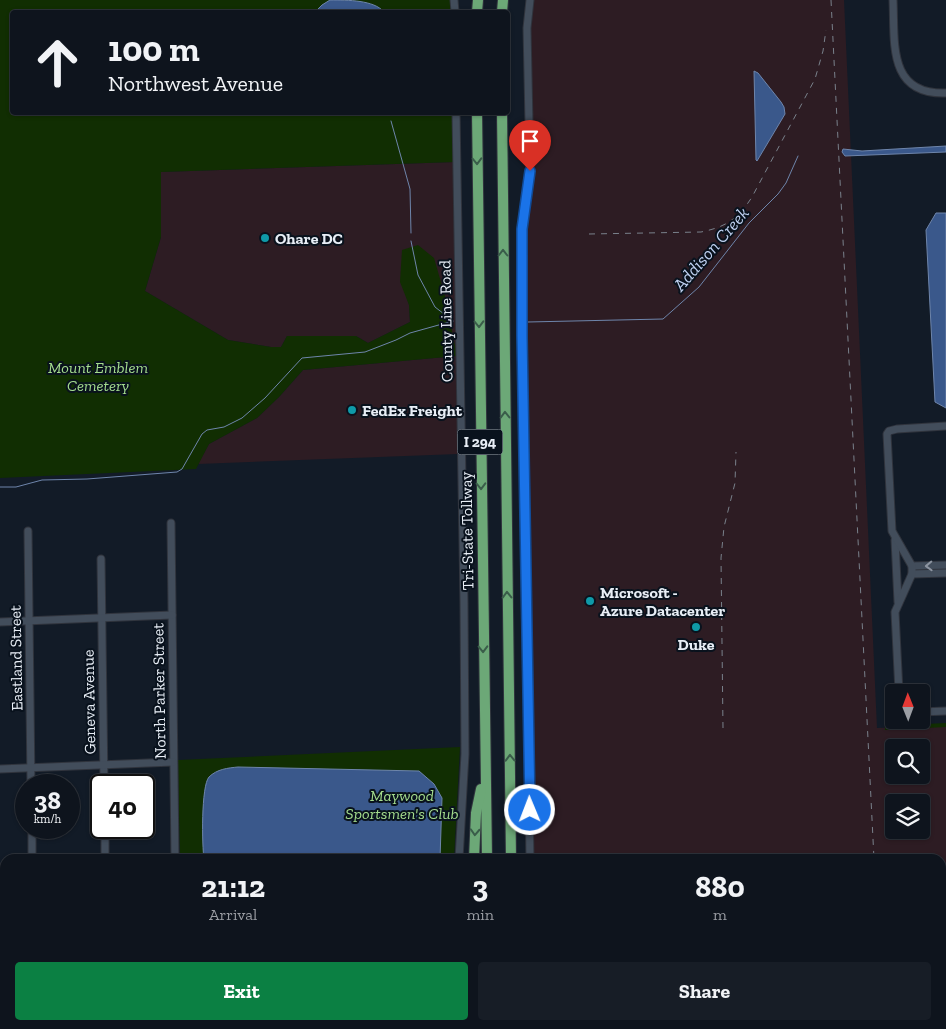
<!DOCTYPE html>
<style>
:root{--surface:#0e141d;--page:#171d26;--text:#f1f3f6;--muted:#9b9ea4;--line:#2e333b;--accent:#0b8043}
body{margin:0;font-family:"Zilla Slab",serif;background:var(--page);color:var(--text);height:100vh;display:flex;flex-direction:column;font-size:19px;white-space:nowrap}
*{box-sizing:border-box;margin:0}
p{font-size:16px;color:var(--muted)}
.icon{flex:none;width:28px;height:28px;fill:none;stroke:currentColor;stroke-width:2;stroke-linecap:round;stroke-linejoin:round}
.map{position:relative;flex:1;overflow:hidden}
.panel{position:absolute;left:0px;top:854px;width:946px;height:176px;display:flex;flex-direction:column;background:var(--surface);border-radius:15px 15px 0 0;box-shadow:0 1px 4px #0004,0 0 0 1px var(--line)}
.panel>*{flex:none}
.top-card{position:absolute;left:10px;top:10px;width:500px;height:105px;border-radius:5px;box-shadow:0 1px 4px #0004,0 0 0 1px var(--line);background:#0e141d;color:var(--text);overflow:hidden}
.needle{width:32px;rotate:359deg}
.controls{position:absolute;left:885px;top:684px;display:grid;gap:10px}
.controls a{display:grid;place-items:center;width:45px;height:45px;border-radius:5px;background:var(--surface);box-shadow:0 1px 4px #0004,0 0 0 1px var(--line);font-size:25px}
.speed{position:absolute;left:15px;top:774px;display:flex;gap:10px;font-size:25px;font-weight:700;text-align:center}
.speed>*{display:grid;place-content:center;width:65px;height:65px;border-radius:50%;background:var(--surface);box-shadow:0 1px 4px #0004,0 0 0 1px var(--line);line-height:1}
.speed small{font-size:12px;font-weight:400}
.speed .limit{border:2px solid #111;border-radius:8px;background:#fff;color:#111}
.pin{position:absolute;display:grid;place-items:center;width:42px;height:42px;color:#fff;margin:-51px -21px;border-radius:50% 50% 50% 0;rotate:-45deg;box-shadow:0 0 5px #0007}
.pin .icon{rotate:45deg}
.me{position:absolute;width:55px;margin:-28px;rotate:359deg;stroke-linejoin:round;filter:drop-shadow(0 0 4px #0008)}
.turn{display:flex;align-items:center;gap:18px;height:105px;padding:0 15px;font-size:22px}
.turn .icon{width:65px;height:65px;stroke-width:2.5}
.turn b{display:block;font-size:35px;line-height:42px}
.eta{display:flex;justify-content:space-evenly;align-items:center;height:85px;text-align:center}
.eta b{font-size:30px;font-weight:700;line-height:35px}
.button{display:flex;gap:10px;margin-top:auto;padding:10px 15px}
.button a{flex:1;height:58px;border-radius:5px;background:var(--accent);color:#fff;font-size:20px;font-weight:700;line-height:58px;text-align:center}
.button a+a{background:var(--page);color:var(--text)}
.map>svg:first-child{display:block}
</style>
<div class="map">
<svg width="946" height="1029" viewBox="0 0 946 1029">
<rect width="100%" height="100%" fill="#121b27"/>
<g fill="#2d1c23" fill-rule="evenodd">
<path d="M 530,0 L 844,0 L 877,728 L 946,725 L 946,1029 L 533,1029 L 533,1025 L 941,1025 L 941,859 L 530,859 L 522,229 L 530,171 ZM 894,748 L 921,748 L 921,775 L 894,775 ZM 894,802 L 921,802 L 921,830 L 894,830 Z"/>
<polygon points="455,162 458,454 198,464 209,444 257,418 279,397 303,370 456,356 406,296 409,305 410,322 368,343 356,336 287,336 281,347 271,347 228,340 145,291 161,237 161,172"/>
</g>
<g fill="#112e02">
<polygon points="0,0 452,0 452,12 12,12 12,112 454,113 455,162 161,172 161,237 145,291 228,340 271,347 281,347 287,336 356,336 368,343 410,322 409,305 400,282 402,250 418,245 434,258 445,296 457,356 303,370 279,397 257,418 209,444 196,469 0,478"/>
<polygon points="946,723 946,727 885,730 885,726"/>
<polygon points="460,747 454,859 180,859 178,760"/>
<polygon points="0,915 5,915 5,1025 443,1025 443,1029 0,1029"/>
</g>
<g fill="#3a588b" stroke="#6e85ab">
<path d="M 330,0 C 348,0 374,0 384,12 L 344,12 L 342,10 C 333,8 324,13 315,12 L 322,5 Z"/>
<polygon points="754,71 758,73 781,102 784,107 785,114 757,161 756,160"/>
<polygon points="946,146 946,152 845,156 842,152 843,149 862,151"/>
<polygon points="936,213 946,213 946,408 935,402 926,230"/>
<path d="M 238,767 L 419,771 L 434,784 L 442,798 L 440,859 L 204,859 C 202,846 201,786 209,777 C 217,769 228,768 238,767 Z"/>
<polygon points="133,1025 176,1025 177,1029 134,1029"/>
</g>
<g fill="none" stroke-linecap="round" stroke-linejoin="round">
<g stroke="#6e85ab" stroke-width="1">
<polyline points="391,121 410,189 411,233"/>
<polyline points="411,241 418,275 435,307 453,321"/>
<polyline points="528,322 663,319 699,287 749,223 778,194 786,183 798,156"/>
<polyline points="0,487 16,487 42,480 87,479 177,472 182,469 202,434 207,430 224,427 242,418 265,398 302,358 365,352 396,340 410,333 453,321"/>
</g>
<defs>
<g id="minor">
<polyline points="454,0 455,12"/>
<polyline points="530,0 527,28 530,171 522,229 522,352 530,859"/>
<path d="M 893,0 C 895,42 887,95 946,93"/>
<polyline points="456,112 464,603 465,754 459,859"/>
<polyline points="171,523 175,859"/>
<polyline points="28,531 31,785"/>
<polyline points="895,540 898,602"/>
<polyline points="101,559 104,785"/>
<polyline points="912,566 946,565"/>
<polyline points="912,574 946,573"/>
<polyline points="0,622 172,615"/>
<polyline points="899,692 895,612 912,574 912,566 892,531 887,434 889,431 897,429 946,426"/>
<polyline points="921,712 946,711"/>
<polyline points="0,769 173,762"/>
<polyline points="32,828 32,859"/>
<polyline points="105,828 105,859"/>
<polyline points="0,913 5,913"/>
<polyline points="941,948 946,947"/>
<polyline points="533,1025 533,1029"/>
<polyline points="898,1025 898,1029"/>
<polyline points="447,1029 447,1025"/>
</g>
<g id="highway">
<polyline points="477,12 478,0"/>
<polyline points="502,12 503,0"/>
<polyline points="477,112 487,859"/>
<polyline points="502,112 511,859"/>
<polyline points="474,859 476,813 481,789"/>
<polyline points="473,1025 473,1029"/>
<polyline points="490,1025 490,1029"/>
<polyline points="514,1025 514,1029"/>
</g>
</defs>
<use href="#minor" stroke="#30343d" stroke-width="9"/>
<use href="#highway" stroke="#30343d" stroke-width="12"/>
<use href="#minor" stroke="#424d5b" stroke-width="7"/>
<use href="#highway" stroke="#6ca877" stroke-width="10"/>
<g stroke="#79818b" stroke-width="1" stroke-dasharray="6 6" stroke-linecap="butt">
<polyline points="831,0 874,859"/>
<path d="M 589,234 L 701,232 C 726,227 738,219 752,197 L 815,79 L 823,51 L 826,30"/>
<polyline points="723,728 721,558 724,527 735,483 736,452"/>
<polyline points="886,1025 886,1029"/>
</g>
</g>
<defs><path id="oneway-chevron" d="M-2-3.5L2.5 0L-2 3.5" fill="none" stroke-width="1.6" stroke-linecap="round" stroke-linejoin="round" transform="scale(1.25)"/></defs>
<g stroke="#3a5d4a">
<use href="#oneway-chevron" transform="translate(477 161) rotate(89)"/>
<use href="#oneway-chevron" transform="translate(503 253) rotate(-90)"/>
<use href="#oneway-chevron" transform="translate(479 324) rotate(89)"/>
<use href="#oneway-chevron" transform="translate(505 415) rotate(-91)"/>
<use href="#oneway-chevron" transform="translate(481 486) rotate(89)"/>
<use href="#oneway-chevron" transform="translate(507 595) rotate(-91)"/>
<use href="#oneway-chevron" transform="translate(483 649) rotate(89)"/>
<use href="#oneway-chevron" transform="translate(510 758) rotate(-91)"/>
<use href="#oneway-chevron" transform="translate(475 832) rotate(93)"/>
</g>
<use stroke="#8d95a1" href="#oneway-chevron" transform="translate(929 566) rotate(178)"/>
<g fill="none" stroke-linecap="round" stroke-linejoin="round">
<defs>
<polyline id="route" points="530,810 522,336 522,229 530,171"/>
</defs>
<use href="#route" stroke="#114b97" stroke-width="12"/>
<use href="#route" stroke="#1a73e8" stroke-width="9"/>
</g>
<g fill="#0f9aa8" stroke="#09121d" stroke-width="2">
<circle cx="265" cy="238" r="5"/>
<circle cx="352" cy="410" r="5"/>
<circle cx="590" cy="601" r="5"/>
<circle cx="696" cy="627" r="5"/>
</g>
<g text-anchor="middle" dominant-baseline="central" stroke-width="4" stroke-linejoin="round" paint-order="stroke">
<rect fill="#09121d" stroke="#a5acb5" stroke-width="1" x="457.5" y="429.5" width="45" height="25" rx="4"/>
<g font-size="15" font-weight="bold" fill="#e8eef6">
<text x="480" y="442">I 294</text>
</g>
<g font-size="16" font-weight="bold" fill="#e8eef6" stroke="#09121d" text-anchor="start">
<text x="275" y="238">Ohare DC</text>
<text x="362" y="410">FedEx Freight</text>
<text x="600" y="592">Microsoft -<tspan x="600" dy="18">Azure Datacenter</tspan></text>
<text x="696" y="644" text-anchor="middle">Duke</text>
</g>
<g font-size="16" fill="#e8eef6" stroke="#09121d">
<text transform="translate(446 321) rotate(-91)">County Line Road</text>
<text transform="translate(467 531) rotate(-91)">Tri-State Tollway</text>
<text transform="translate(16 658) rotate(-91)">Eastland Street</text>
<text transform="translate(159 691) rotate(-91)">North Parker Street</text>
<text transform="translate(89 702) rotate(-91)">Geneva Avenue</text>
</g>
<g font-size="16" font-style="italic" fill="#a5dd8e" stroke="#09121d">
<text x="98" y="367">Mount Emblem<tspan x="98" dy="18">Cemetery</tspan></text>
<text x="402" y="795">Maywood<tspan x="402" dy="18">Sportsmen's Club</tspan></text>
</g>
<g font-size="18" font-style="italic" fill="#bfd1f1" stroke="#09121d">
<text transform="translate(711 249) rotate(-49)">Addison Creek</text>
</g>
</g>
</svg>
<div class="controls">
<a><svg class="needle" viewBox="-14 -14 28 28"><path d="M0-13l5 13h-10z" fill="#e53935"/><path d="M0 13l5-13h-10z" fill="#9b9ea4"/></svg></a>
<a><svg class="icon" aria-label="search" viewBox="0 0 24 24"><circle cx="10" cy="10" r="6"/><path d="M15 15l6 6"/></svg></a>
<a><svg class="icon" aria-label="layers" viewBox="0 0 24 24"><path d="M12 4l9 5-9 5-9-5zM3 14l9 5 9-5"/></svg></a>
</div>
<div class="speed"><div>38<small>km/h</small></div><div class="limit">40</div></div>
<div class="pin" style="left:530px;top:171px;background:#d93025"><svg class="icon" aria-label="arrive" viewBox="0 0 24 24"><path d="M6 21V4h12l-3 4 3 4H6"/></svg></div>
<svg class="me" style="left:530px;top:810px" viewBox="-20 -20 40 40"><circle r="17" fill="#1a73e8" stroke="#fff" stroke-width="3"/><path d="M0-11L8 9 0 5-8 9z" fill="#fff"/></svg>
<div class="top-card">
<div class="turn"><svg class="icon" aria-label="ahead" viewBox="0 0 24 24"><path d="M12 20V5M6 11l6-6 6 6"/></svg><div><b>100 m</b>Northwest Avenue</div></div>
</div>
<section class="panel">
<div class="eta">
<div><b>21:12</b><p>Arrival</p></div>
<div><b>3</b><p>min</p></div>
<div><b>880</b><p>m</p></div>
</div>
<div class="button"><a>Exit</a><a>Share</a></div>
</section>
</div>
